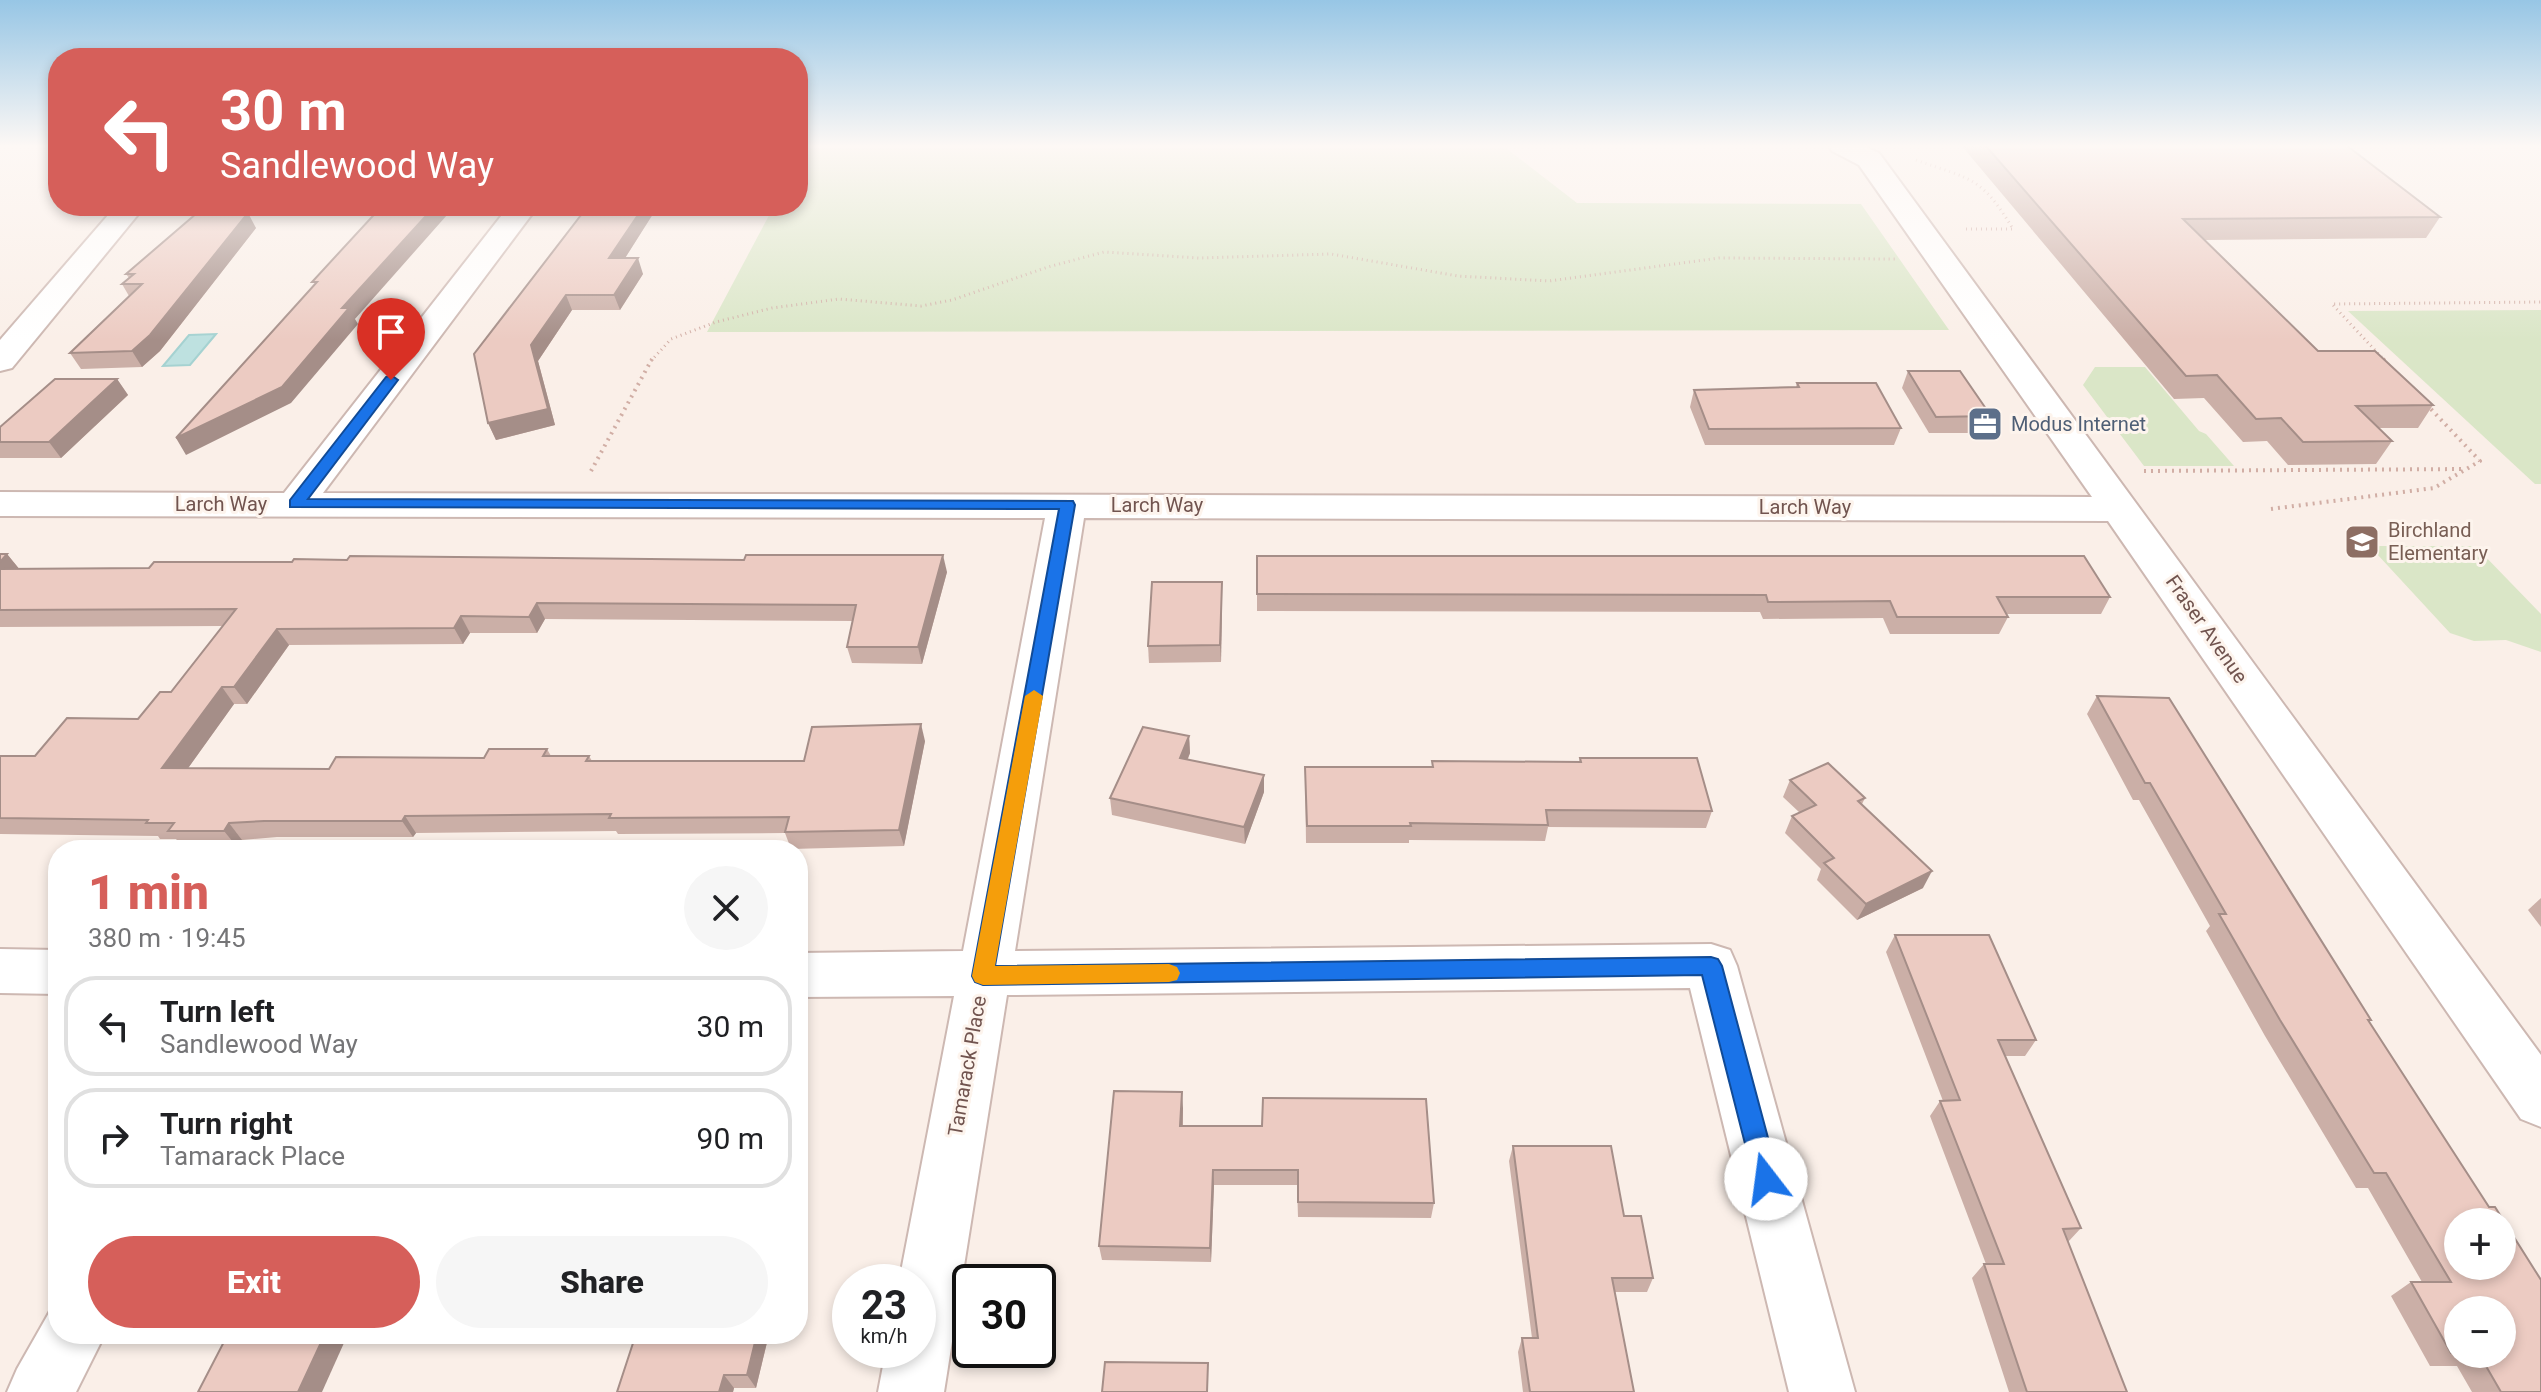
<!DOCTYPE html>
<meta charset="utf-8">
<style>
:root{--surface:#fff;--page:#f6f6f6;--text:#202124;--muted:#757577;--line:#e0e0e0;--accent:#d65f5a}
body{margin:0;font-family:Roboto,sans-serif;background:var(--page);color:var(--text);height:100vh;display:flex;flex-direction:column;font-size:30px;white-space:nowrap}
*{box-sizing:border-box;margin:0}
p{font-size:26px;color:var(--muted)}
.icon{flex:none;width:44px;height:44px;fill:none;stroke:currentColor;stroke-width:2;stroke-linecap:round;stroke-linejoin:round}
.map{position:relative;flex:1;overflow:hidden}
.drawer{position:absolute;left:48px;top:840px;width:760px;height:504px;display:flex;flex-direction:column;background:var(--surface);border-radius:32px;box-shadow:0 4px 12px #0003}
.drawer>*{flex:none}
.banner{position:absolute;left:48px;top:48px;width:760px;height:168px;border-radius:32px;box-shadow:0 4px 12px #0003;background:#d65f5a;color:#fff;overflow:hidden}
.buttons{position:absolute;left:2444px;top:1208px;display:grid;gap:16px}
.buttons a{display:grid;place-items:center;width:72px;height:72px;border-radius:50%;background:var(--surface);box-shadow:0 4px 12px #0003;font-size:40px}
.speed{position:absolute;left:832px;top:1264px;display:flex;gap:16px;font-size:40px;font-weight:700;text-align:center}
.speed>*{display:grid;place-content:center;width:104px;height:104px;border-radius:50%;background:var(--surface);box-shadow:0 4px 12px #0003;line-height:1}
.speed small{font-size:20px;font-weight:400}
.speed .limit{border:4px solid #111;border-radius:12px;background:#fff;color:#111}
.pin{position:absolute;display:grid;place-items:center;width:68px;height:68px;color:#fff;margin:-82px -34px;border-radius:50% 50% 50% 0;rotate:-45deg;box-shadow:0 0 8px #0007}
.pin .icon{rotate:45deg}
.me{position:absolute;width:88px;margin:-44px;rotate:345deg;stroke-linejoin:round;filter:drop-shadow(0 0 6px #0008)}
.turn{display:flex;align-items:center;gap:28px;height:168px;padding:0 40px;font-size:36px}
.turn .icon{width:104px;height:104px;stroke-width:2.5}
.turn b{display:block;font-size:56px;line-height:68px}
.round{display:grid;place-items:center;flex:none;width:84px;height:84px;border-radius:42px;background:var(--page)}
.overview{display:flex;align-items:center;justify-content:space-between;height:136px;padding:0 40px}
h1{font-size:48px;font-weight:800;line-height:60px;color:var(--accent)}
.button{display:flex;gap:16px;margin-top:auto;padding:16px 40px}
.button a{flex:1;height:92px;border-radius:48px;background:var(--accent);color:#fff;font-size:32px;font-weight:800;line-height:92px;text-align:center}
.button a+a{background:var(--page);color:var(--text)}
ul{padding:0;list-style:none}
li{display:flex;align-items:center;gap:24px;height:100px;margin:0 16px 12px;padding:0 24px;border:4px solid var(--line);border-radius:32px}
li div{flex:1}
li b{display:block;font-size:30px}
li em{font-style:normal}
.map>svg:first-child{display:block}
</style>
<div class="map">
<svg width="2541" height="1392" viewBox="0 0 2541 1392">
<rect width="100%" height="100%" fill="#faefe8"/>
<g fill="#dae6c7">
<polygon points="807,145 1502,145 1577,203 1861,204 1949,330 707,332 774,206 798,206 798,161"/>
<polygon points="2541,310 2541,484 2535,484 2348,311"/>
<polygon points="2095,367 2145,367 2199,431 2206,434 2234,466 2144,466 2083,385"/>
<polygon points="2380,546 2472,546 2479,550 2541,614 2541,652 2506,640 2474,641 2450,633 2377,554 2374,548"/>
</g>
<polygon fill="#bee1e0" stroke="#a5d2d1" stroke-width="2" points="216,334 190,365 163,366 189,335"/>
<g fill="none" stroke-linecap="round" stroke-linejoin="round">
<defs>
<g id="minor">
<polygon points="1828,145 1861,145 1879,153 2541,1055 2541,1127 2521,1119 2108,521 1084,518 1015,951 1711,944 1730,950 1737,966 1855,1392 1789,1392 1690,988 1007,995 944,1392 878,1392 886,1350 918,1350 918,1282 899,1282 954,996 798,997 798,953 963,951 1045,518 0,516 0,492 284,493 509,206 538,206 323,493 2092,497 1859,165 1832,151"/>
<polygon points="116,206 145,206 12,368 0,371 0,340"/>
<polygon points="0,949 58,950 58,994 0,993"/>
<polygon points="58,1308 58,1334 105,1334 76,1392 7,1392 17,1369 50,1311"/>
</g>
</defs>
<use href="#minor" stroke="#cdb8b2" stroke-width="4"/>
<g stroke="#d1aea5" stroke-width="3" stroke-dasharray="1 4" stroke-linecap="butt">
<path d="M 1916,160 C 1972,180 1981,176 2013,229"/>
<polyline points="1966,229 2012,229"/>
<polyline points="651,361 671,339 716,322 772,308 839,299 921,306 952,300 1048,267 1104,252 1199,258 1331,254 1458,276 1549,281 1719,258 1895,259"/>
<polyline points="2385,361 2332,304 2541,302"/>
</g>
<g stroke="#d1aea5" stroke-width="4" stroke-dasharray="2 5" stroke-linecap="butt">
<polyline points="2383,359 2388,364"/>
<polyline points="591,471 652,359"/>
<polyline points="2144,471 2466,469"/>
<polyline points="2271,509 2434,488 2480,461 2428,406"/>
</g>
<use href="#minor" fill="#fff" fill-rule="evenodd"/>
</g>
<g fill="#cbafa7" fill-rule="evenodd">
<polygon points="1961,145 2346,145 2440,217 2426,238 2204,240 2318,351 2433,405 2418,428 2379,428 2392,441 2376,464 2288,465 2267,441 2243,442 2204,398 2174,399"/>
<polygon points="588,206 658,206 625,258 643,274 620,310 572,310 538,361 555,425 496,440 488,423"/>
<polygon points="233,213 256,228 160,351 142,367 81,369 70,353 129,296 122,284 129,278 126,274"/>
<polygon points="1908,371 1991,416 1984,433 1929,433 1902,388"/>
<polygon points="117,379 128,395 61,458 0,458 0,427"/>
<polygon points="1797,383 1901,428 1894,445 1705,445 1690,407 1694,390 1796,387"/>
<polygon points="0,554 7,554 19,569 947,572 922,664 852,663 847,647 853,621 545,619 537,633 470,633 463,644 289,645 247,704 234,704 188,768 329,769 484,758 547,749 551,756 589,756 592,761 804,761 925,741 904,846 791,849 785,833 618,834 616,831 416,833 413,837 277,837 242,840 237,847 183,847 176,839 160,839 158,836 0,834 0,756 35,756 138,719 171,692 223,626 0,627"/>
<polygon points="1257,556 2110,597 2101,614 2006,614 2008,617 1999,634 1890,634 1883,618 1763,619 1760,612 1257,611"/>
<polygon points="1222,598 1221,662 1149,663 1148,646"/>
<path d="M 2097,696 L 2371,1020 L 2369,1022 L 2541,1392 L 2472,1392 L 2457,1366 L 2430,1366 L 2391,1296 L 2411,1282 L 2422,1282 L 2368,1188 L 2356,1188 L 2265,1036 L 2206,931 L 2210,926 L 2139,800 L 2133,800 L 2087,714 ZM 2458,1310 L 2502,1354 L 2458,1354 Z"/>
<polygon points="1189,736 1190,753 1188,759 1264,792 1245,844 1112,815 1110,798"/>
<polygon points="1580,758 1712,811 1706,828 1548,827 1545,841 1409,840 1409,843 1306,843 1305,767 1432,767 1432,761 1579,762"/>
<polygon points="1790,780 1865,798 1862,804 1923,888 1857,920 1817,880 1821,869 1785,833 1792,816 1800,813 1783,797"/>
<polygon points="2541,898 2541,927 2528,910"/>
<polygon points="1895,935 2036,1040 2025,1056 2005,1056 2081,1228 2068,1242 2127,1392 2009,1392 1972,1278 1984,1264 1986,1264 1930,1116 1940,1101 1943,1101 1886,952"/>
<polygon points="1183,1108 1183,1126 1434,1203 1431,1218 1298,1217 1297,1185 1214,1185 1211,1262 1102,1260 1099,1246"/>
<polygon points="1513,1146 1624,1216 1653,1278 1647,1292 1615,1292 1634,1392 1523,1392 1518,1352 1522,1338 1532,1338 1509,1161"/>
<polygon points="636,1334 769,1334 756,1388 734,1388 733,1392 617,1392"/>
</g>
<g fill="#a58e88">
<polygon points="435,206 455,206 355,319 358,324 291,403 186,455 176,438 342,308"/>
<polygon points="644,206 658,206 615,274 609,258"/>
<polygon points="248,213 256,228 160,351 142,367 132,351"/>
<polygon points="638,258 643,274 620,310 614,295"/>
<polygon points="566,295 572,310 538,361 555,425 496,440 488,423 531,345"/>
<polygon points="117,379 128,395 61,458 49,442"/>
<polygon points="7,554 21,571 0,578 0,562"/>
<polygon points="943,555 947,572 922,664 918,647"/>
<polygon points="1222,582 1222,598 1221,662 1220,645"/>
<polygon points="537,603 545,619 537,633 529,617"/>
<polygon points="461,616 470,633 463,644 454,628"/>
<polygon points="277,629 289,645 247,704 234,687"/>
<polygon points="222,687 234,704 176,785 162,768"/>
<polygon points="921,724 925,741 904,846 899,830"/>
<polygon points="1189,736 1190,753 1181,774 1180,758"/>
<polygon points="1264,775 1264,792 1245,844 1244,827"/>
<polygon points="405,816 416,833 413,837 402,821"/>
<polygon points="229,823 242,840 237,847 224,831"/>
<polygon points="1932,871 1923,888 1857,920 1866,904"/>
<polygon points="1182,1092 1183,1108 1182,1141 1180,1126"/>
<polygon points="1213,1170 1214,1185 1211,1262 1210,1248"/>
<polygon points="325,1334 348,1334 322,1392 298,1392"/>
<polygon points="757,1334 769,1334 756,1388 747,1375"/>
<polygon points="724,1375 734,1388 733,1392 719,1392"/>
</g>
<g fill="#eccbc2" stroke="#a58e88" stroke-width="2" fill-rule="evenodd">
<polygon points="1985,145 2346,145 2440,217 2183,219 2318,351 2375,351 2433,405 2356,406 2392,441 2303,442 2281,418 2256,419 2217,375 2186,376"/>
<polygon points="222,206 225,206 233,213 248,213 150,335 132,351 70,353 142,284 122,284 134,274 126,274 197,213 215,213"/>
<polygon points="382,206 435,206 342,308 349,308 282,387 176,438 317,282 312,282"/>
<polygon points="588,206 644,206 609,258 638,258 614,295 566,295 531,345 548,409 488,423 474,354"/>
<polygon points="1908,371 1960,371 1991,416 1936,417"/>
<polygon points="55,379 117,379 49,442 0,442 0,427"/>
<polygon points="1797,383 1876,383 1901,428 1709,429 1694,390 1799,387"/>
<polygon points="0,554 7,554 0,562"/>
<polygon points="746,555 943,555 918,647 847,647 856,605 537,603 529,617 461,616 454,628 277,629 234,687 222,687 162,768 329,769 336,757 484,758 489,749 547,749 543,756 589,756 586,761 804,761 812,727 921,724 899,830 785,832 789,817 609,818 611,814 405,816 402,821 264,821 229,823 224,831 168,831 174,823 146,823 148,820 0,818 0,756 35,756 67,718 138,719 160,692 171,692 236,609 0,610 0,569 149,568 154,562 292,562 294,559 347,560 350,556 744,560"/>
<polygon points="1257,556 2084,556 2110,597 1997,597 2008,617 1897,617 1890,601 1768,602 1766,595 1257,594"/>
<polygon points="1152,582 1222,582 1220,645 1148,646"/>
<path d="M 2097,696 L 2169,698 L 2371,1020 L 2368,1020 L 2489,1207 L 2495,1207 L 2541,1280 L 2541,1392 L 2501,1392 L 2479,1354 L 2502,1354 L 2502,1310 L 2458,1310 L 2458,1353 L 2451,1353 L 2411,1282 L 2451,1282 L 2386,1173 L 2374,1173 L 2280,1020 L 2219,914 L 2226,914 L 2150,783 L 2145,783 ZM 2458,1222 L 2502,1222 L 2502,1266 L 2458,1266 Z"/>
<polygon points="1143,727 1189,736 1180,758 1264,775 1244,827 1110,798"/>
<polygon points="1580,758 1697,758 1712,811 1546,810 1548,825 1410,823 1411,826 1307,826 1305,767 1433,767 1432,761 1581,762"/>
<polygon points="1828,763 1865,798 1858,801 1932,871 1866,904 1824,863 1834,858 1792,816 1816,805 1790,780"/>
<polygon points="1895,935 1989,935 2036,1040 1998,1040 2081,1228 2063,1229 2127,1392 2027,1392 1984,1264 2004,1264 1940,1101 1960,1100"/>
<polygon points="1114,1091 1182,1092 1180,1126 1262,1126 1263,1098 1426,1099 1434,1203 1298,1202 1298,1170 1213,1170 1210,1248 1099,1246"/>
<polygon points="1513,1146 1611,1146 1624,1216 1641,1216 1653,1278 1612,1278 1634,1392 1530,1392 1522,1338 1538,1338"/>
<polygon points="228,1334 325,1334 298,1392 198,1392"/>
<polygon points="636,1334 757,1334 747,1375 724,1375 719,1392 617,1392"/>
<polygon points="1105,1362 1208,1363 1207,1392 1102,1392"/>
</g>
<linearGradient id="sky" x2="0" y2="1"><stop stop-color="#97c6e5"/><stop offset="0.43" stop-color="#fdf8f5"/><stop offset="1" stop-color="#fdf8f5" stop-opacity="0"/></linearGradient>
<rect width="2541" height="340" fill="url(#sky)"/>
<polygon fill="#1a73e8" stroke="#114b97" stroke-width="2" points="391,375 398,380 308,499 1073,501 1075,505 995,966 1711,957 1718,959 1722,966 1779,1179 1775,1187 1766,1190 1758,1187 1754,1179 1702,975 983,985 975,982 972,976 1059,509 290,507 290,500 386,377"/>
<polygon fill="#f59e0b" points="1034,690 1043,696 995,966 1169,964 1177,967 1180,973 1177,980 1169,982 983,985 975,982 972,976 1025,696"/>
<defs>
<symbol id="office-square" viewBox="-11 -11 22 22"><rect x="-9" y="-9" width="18" height="18" rx="4" fill="#5c6f8a" stroke="#fdf4ed"/><path d="M-6-3h4V-5.5h4V-3h4V5H-6ZM-1-4.5V-3h2v-1.5ZM-6 0V1H6V0Z" fill="#fff"/></symbol>
<symbol id="school-square" viewBox="-11 -11 22 22"><rect x="-9" y="-9" width="18" height="18" rx="4" fill="#8d6e63" stroke="#fdf4ed"/><path d="M0-5L7-2L0 1L-7-2ZM-4 1L0 2.5L4 1V4Q0 6-4 4Z" fill="#fff"/></symbol>
</defs>
<g fill-rule="evenodd">
<use href="#office-square" x="1965" y="404" width="40" height="40"/>
<use href="#school-square" x="2342" y="522" width="40" height="40"/>
</g>
<g text-anchor="middle" dominant-baseline="central" stroke-width="6" stroke-linejoin="round" paint-order="stroke">
<g font-size="20" fill="#4e5e75" stroke="#fdf4ed" text-anchor="start">
<text x="2011" y="424">Modus Internet</text>
</g>
<g font-size="20" fill="#71544f" stroke="#fdf4ed">
<text x="221" y="504">Larch Way</text>
<text x="1157" y="505">Larch Way</text>
<text x="1805" y="507">Larch Way</text>
<text transform="translate(2207 629) rotate(55)">Fraser Avenue</text>
<text transform="translate(967 1066) rotate(-80)">Tamarack Place</text>
</g>
<g font-size="20" fill="#785e54" stroke="#fdf4ed" text-anchor="start">
<text x="2388" y="530">Birchland<tspan x="2388" dy="23">Elementary</tspan></text>
</g>
</g>
</svg>
<div class="buttons">
<a>+</a>
<a>−</a>
</div>
<div class="speed"><div>23<small>km/h</small></div><div class="limit">30</div></div>
<div class="pin" style="left:391px;top:380px;background:#d93025"><svg class="icon" aria-label="arrive" viewBox="0 0 24 24"><path d="M6 21V4h12l-3 4 3 4H6"/></svg></div>
<svg class="me" style="left:1766px;top:1179px" viewBox="-20 -20 40 40"><circle r="19" fill="#fff"/><path d="M0-13L10 11 0 6-10 11z" fill="#1a73e8"/></svg>
<div class="banner">
<div class="turn"><svg class="icon" aria-label="left" viewBox="0 0 24 24"><path d="M17 20v-9H6M10 6l-5 5 5 5"/></svg><div><b>30 m</b>Sandlewood Way</div></div>
</div>
<section class="drawer">
<div class="overview"><div><h1>1 min</h1><p>380 m · 19:45</p></div><a class="round"><svg class="icon" aria-label="close" viewBox="0 0 24 24"><path d="M6 6l12 12M18 6L6 18"/></svg></a></div>
<ul>
<li><svg class="icon" aria-label="left" viewBox="0 0 24 24"><path d="M17 20v-9H6M10 6l-5 5 5 5"/></svg><div><b>Turn left</b><p>Sandlewood Way</p></div><em>30 m</em></li>
<li><svg class="icon" aria-label="right" viewBox="0 0 24 24"><path d="M7 20v-9h11M14 6l5 5-5 5"/></svg><div><b>Turn right</b><p>Tamarack Place</p></div><em>90 m</em></li>
</ul>
<div class="button"><a>Exit</a><a>Share</a></div>
</section>
</div>
